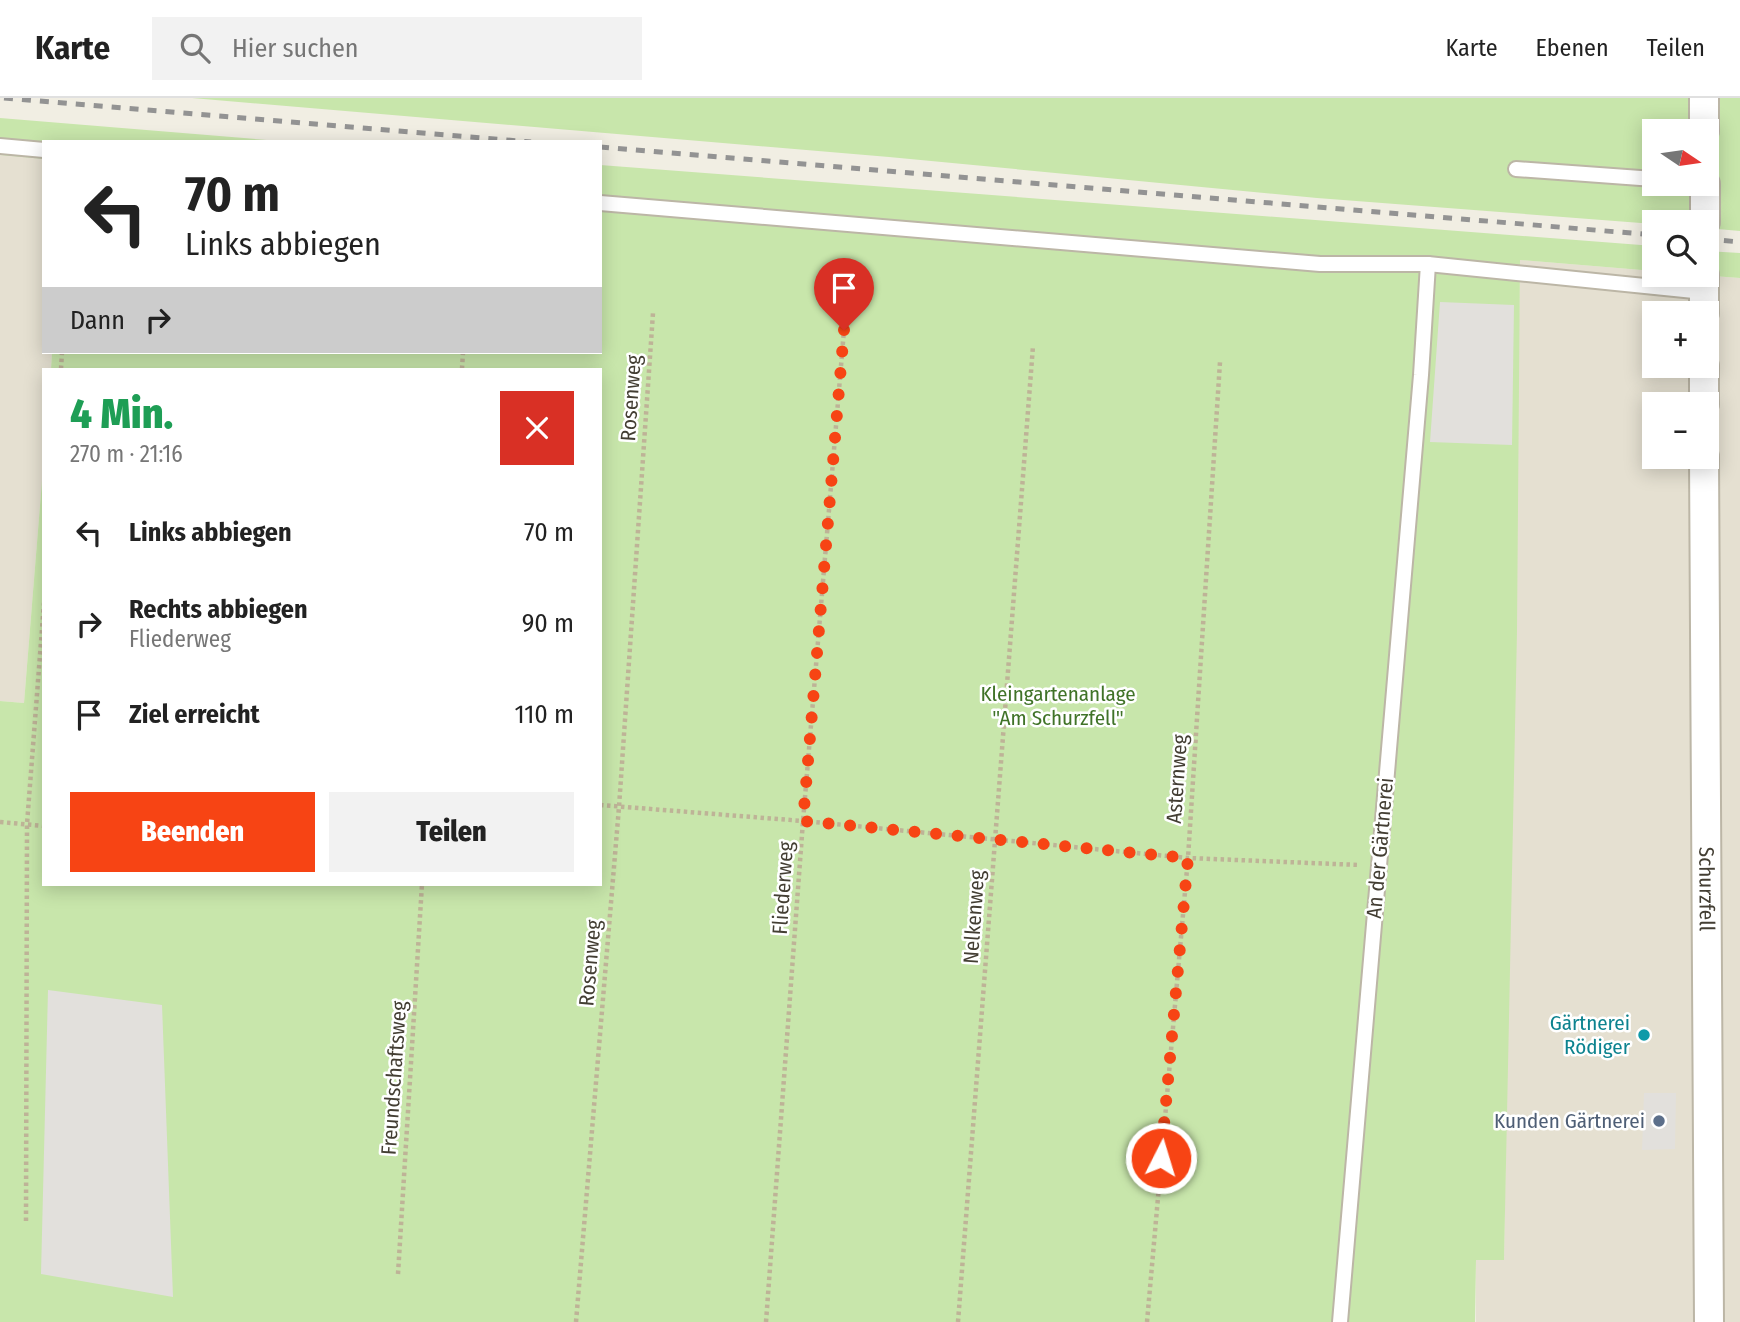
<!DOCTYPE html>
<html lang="de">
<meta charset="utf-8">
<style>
:root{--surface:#fff;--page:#f2f2f2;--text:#222;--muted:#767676;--line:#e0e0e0;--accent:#f74414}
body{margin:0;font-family:"Fira Sans Condensed",sans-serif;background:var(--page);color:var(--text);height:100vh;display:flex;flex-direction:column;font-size:26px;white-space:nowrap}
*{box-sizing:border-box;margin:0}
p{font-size:23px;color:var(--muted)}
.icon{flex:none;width:38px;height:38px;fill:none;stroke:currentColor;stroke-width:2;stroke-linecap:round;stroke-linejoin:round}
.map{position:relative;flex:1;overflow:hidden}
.drawer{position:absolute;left:42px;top:270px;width:560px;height:518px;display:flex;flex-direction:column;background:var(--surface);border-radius:0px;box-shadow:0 4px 18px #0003}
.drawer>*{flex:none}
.hud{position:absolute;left:42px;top:42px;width:560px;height:214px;border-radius:0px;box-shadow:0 4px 18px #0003;background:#fff;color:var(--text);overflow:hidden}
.needle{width:46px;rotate:103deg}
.tools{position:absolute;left:1642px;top:21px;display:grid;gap:14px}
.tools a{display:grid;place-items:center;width:77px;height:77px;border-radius:0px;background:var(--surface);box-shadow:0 4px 18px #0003;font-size:35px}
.pin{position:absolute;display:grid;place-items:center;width:60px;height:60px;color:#fff;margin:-72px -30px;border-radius:50% 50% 50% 0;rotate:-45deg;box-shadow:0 0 7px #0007}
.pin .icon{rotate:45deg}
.me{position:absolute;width:77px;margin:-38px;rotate:5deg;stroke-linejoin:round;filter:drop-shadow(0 0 5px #0008)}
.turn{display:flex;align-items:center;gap:24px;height:147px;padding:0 28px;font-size:32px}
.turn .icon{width:91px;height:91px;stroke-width:2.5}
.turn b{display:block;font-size:49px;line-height:60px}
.then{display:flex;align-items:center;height:66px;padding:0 28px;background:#0003;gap:14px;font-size:26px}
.round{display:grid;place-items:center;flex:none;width:74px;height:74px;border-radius:0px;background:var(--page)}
.headline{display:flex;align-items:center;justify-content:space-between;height:119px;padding:0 28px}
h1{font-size:42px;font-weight:800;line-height:52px;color:#1e9e55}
.button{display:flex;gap:14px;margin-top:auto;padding:14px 28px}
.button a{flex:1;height:80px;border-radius:0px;background:var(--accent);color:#fff;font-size:28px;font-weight:800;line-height:80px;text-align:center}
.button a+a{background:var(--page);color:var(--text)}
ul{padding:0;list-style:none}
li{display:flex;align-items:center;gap:21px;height:91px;padding:0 28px}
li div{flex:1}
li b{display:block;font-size:26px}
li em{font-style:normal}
header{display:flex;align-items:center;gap:42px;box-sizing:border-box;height:98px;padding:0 35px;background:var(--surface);border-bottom:2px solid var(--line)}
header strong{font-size:33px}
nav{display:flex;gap:38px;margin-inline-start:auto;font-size:24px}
.search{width:490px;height:63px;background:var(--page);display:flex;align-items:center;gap:18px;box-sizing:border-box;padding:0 24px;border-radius:0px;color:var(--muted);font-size:26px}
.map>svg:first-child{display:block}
</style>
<header>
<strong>Karte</strong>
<div class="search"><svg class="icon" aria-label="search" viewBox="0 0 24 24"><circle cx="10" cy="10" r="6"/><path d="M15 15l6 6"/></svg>Hier suchen</div>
<nav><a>Karte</a><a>Ebenen</a><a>Teilen</a></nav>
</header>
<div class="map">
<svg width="1740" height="1224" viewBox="0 0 1740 1224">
<rect width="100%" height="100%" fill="#f1eee3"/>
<g fill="#e5e0d1" fill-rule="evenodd">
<polygon points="0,57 44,61 44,254 52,254 51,271 44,271 44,358 24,605 0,603"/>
<path d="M 1520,162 L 1654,173 L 1654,177 L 1699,177 L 1740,180 L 1740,1224 L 1476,1224 L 1476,1162 L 1504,1162 ZM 1654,215 L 1706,215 L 1706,268 L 1654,268 ZM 1654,306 L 1706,306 L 1706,359 L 1654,359 Z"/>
</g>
<g fill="#c8e6ab" fill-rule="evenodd">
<path d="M 192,0 L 1740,0 L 1740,133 L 1706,130 L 1706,124 L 1654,124 L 1654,126 L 1317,100 L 889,59 ZM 1654,33 L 1706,33 L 1706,86 L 1654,86 Z"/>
<polygon points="0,20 292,44 44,44 44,61 0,57"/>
<polygon points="600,67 1654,148 1654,173 1520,162 1517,533 1504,1162 1476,1162 1475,1224 0,1224 0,603 24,605 44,358 44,786 600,786 600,271 51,271 52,254 600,254"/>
<polygon points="1706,153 1740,155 1740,180 1699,177 1706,177"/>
</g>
<g fill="#e2e0dc">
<polygon points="1440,204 1514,207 1512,347 1430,344"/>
<polygon points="48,892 162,907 173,1199 41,1176"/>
<polygon points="1644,995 1676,995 1675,1051 1642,1052"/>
</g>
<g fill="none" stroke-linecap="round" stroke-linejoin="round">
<defs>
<g id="service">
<polyline points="0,48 44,52"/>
<polyline points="1516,71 1654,81"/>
<polyline points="600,105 1320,166 1428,166"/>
<polyline points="1340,1224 1421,277 1428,166 1704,194"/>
</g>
<g id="minor">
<polyline points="1704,0 1704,33"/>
<polyline points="1705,86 1705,124"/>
<polyline points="1704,215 1704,177"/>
<polyline points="1704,268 1704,306"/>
<path id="s1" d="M 1704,359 L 1709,1224"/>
</g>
</defs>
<use href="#service" stroke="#bcb6a6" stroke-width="18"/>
<use href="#minor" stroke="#bcb6a6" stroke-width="32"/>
<g stroke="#beb397" stroke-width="4.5" stroke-dasharray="3.5 3.5" stroke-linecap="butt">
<polyline points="61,271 62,254"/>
<polyline points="462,271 463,254"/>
<polyline points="600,707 803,723 1188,760 1360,767"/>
<polyline points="0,724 44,728"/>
<polyline points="26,1123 27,726 44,505"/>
<polyline points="398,1176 422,786"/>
<polyline points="576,1224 619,709 653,215"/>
<polyline points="766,1224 803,723 844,232"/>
<polyline points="958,1224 1033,248"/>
<polyline points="1147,1224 1188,760 1220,264"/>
</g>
<use href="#service" stroke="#fff" stroke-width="14"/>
<use href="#minor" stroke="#fff" stroke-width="28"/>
<g stroke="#939393" stroke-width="5" stroke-dasharray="9 9" stroke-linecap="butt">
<polyline points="4,0 531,44"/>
<polyline points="600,49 1654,137"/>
<polyline points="1706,141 1740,144"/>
</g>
</g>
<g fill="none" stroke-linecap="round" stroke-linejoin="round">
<polyline stroke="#f74414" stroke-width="12" stroke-dasharray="0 21.6" points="844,232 803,723 1188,760 1161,1060"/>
</g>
<circle fill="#0f9aa8" stroke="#fff" stroke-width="2.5" cx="1644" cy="937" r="7"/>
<circle fill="#5c6f8a" stroke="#fff" stroke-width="2.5" cx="1659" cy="1023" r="7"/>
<g text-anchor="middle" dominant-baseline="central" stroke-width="5" stroke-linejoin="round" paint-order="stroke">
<g font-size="21" fill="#433e33" stroke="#fff">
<text transform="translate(631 300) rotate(-86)">Rosenweg</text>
<text transform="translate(1177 681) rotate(-86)">Asternweg</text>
<text transform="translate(1380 750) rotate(-85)">An der Gärtnerei</text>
<text transform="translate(783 790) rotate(-86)">Fliederweg</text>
<text stroke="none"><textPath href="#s1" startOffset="432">Schurzfell</textPath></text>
<text transform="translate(974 819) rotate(-86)">Nelkenweg</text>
<text transform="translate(590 865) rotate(-85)">Rosenweg</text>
<text transform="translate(394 980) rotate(-86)">Freundschaftsweg</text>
</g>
<g font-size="21" fill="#407328" stroke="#fff">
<text x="1058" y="596">Kleingartenanlage<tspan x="1058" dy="24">"Am Schurzfell"</tspan></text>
</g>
<g font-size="21" fill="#0d838f" stroke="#fff" text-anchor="end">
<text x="1630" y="925">Gärtnerei<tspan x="1630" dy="24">Rödiger</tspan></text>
</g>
<g font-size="21" fill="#4e5e75" stroke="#fff" text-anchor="end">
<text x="1645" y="1023">Kunden Gärtnerei</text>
</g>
</g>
</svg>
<div class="tools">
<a><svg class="needle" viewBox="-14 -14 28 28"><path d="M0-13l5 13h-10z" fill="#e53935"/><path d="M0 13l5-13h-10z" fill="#767676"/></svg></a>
<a><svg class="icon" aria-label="search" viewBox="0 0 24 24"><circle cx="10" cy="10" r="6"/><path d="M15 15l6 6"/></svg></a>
<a>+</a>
<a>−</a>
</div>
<div class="pin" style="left:844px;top:232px;background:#d93025"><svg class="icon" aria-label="arrive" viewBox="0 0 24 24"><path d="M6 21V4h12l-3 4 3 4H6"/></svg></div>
<svg class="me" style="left:1161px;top:1060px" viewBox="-20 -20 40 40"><circle r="17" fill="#f74414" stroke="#fff" stroke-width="3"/><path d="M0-11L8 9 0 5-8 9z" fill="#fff"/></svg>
<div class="hud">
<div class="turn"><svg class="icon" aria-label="left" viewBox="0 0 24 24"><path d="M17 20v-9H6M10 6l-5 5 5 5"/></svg><div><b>70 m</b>Links abbiegen</div></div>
<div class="then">Dann<svg class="icon" aria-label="right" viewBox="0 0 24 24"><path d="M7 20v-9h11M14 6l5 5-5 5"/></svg></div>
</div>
<section class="drawer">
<div class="headline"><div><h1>4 Min.</h1><p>270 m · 21:16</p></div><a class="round" style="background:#d93025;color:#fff"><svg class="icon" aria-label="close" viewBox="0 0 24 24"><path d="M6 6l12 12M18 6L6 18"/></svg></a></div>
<ul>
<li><svg class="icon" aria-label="left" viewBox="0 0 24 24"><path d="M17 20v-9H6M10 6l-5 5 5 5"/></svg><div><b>Links abbiegen</b></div><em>70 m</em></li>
<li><svg class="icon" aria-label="right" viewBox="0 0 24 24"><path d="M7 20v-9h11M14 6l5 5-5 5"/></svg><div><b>Rechts abbiegen</b><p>Fliederweg</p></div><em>90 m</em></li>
<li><svg class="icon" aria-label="arrive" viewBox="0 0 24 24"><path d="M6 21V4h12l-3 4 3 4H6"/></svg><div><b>Ziel erreicht</b></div><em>110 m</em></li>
</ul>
<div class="button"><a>Beenden</a><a>Teilen</a></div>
</section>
</div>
